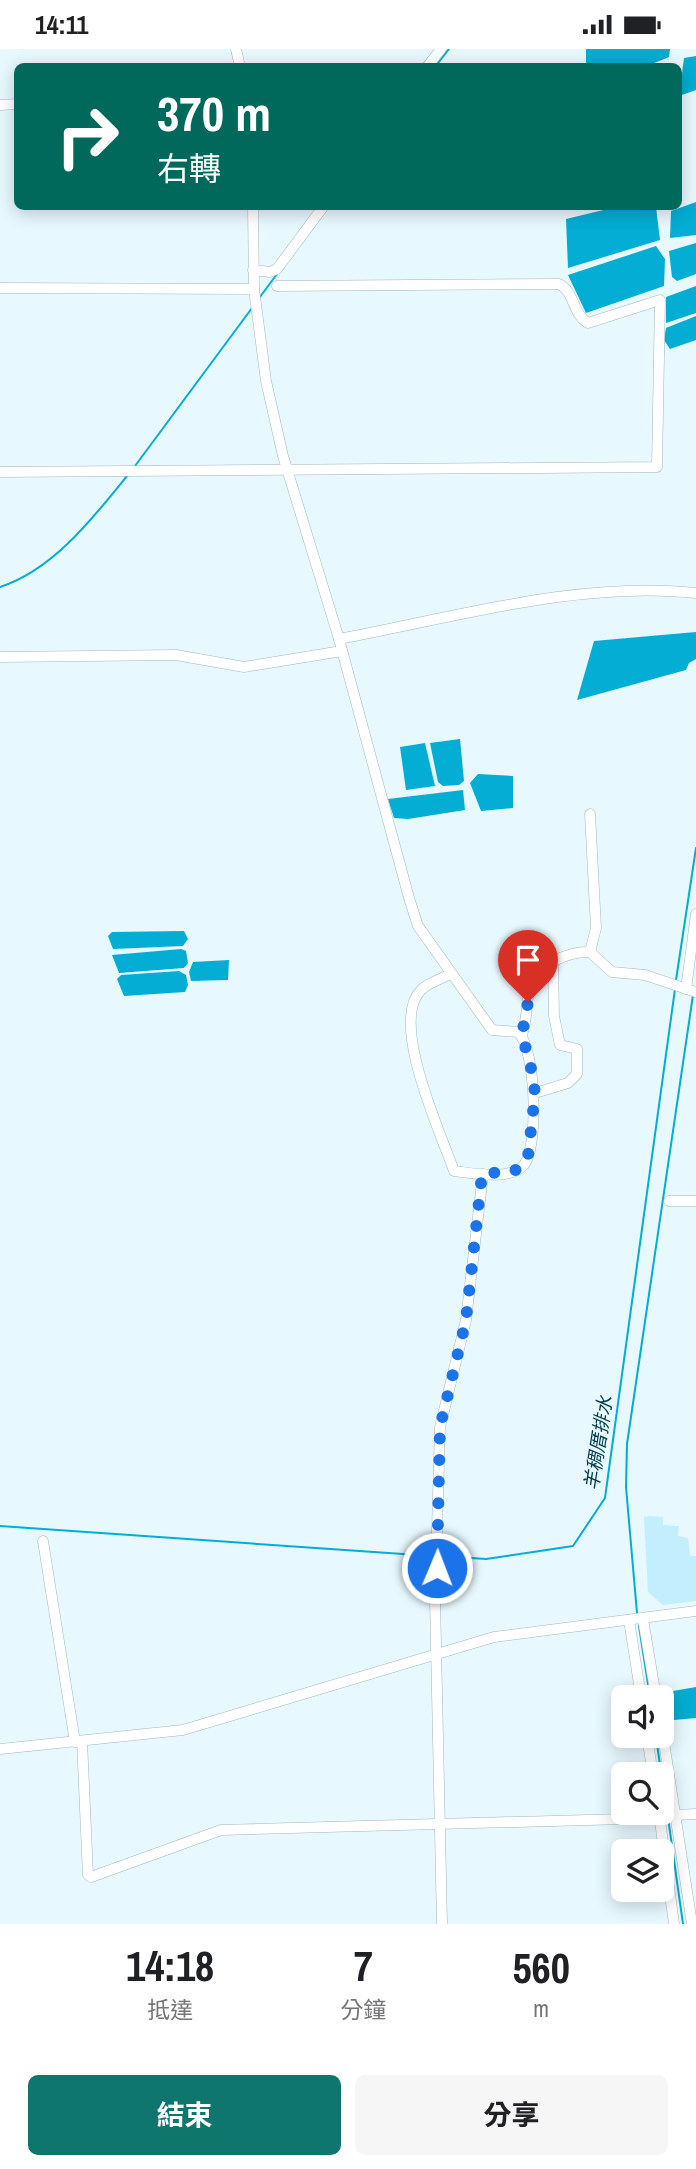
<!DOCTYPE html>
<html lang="zh-TW">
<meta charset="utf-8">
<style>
:root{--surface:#fff;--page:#f6f6f6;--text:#202124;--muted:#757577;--accent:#0f766e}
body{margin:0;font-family:"Archivo Narrow","Noto Sans TC",sans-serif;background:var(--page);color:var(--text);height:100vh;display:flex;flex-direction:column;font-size:26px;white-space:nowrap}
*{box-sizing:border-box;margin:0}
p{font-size:23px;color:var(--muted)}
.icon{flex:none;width:38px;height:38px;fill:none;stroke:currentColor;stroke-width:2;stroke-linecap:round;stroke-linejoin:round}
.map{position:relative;height:1875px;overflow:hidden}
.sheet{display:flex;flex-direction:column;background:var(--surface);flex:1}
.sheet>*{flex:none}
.guide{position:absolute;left:14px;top:14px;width:668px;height:147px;border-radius:10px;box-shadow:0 4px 18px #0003;background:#00695c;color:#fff;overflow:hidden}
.buttons{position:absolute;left:611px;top:1636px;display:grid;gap:14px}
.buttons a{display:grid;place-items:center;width:63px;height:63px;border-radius:10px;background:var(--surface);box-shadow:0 4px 18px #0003;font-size:35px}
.pin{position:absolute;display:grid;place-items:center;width:60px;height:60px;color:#fff;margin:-72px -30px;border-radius:50% 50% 50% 0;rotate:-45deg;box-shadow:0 0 7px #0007}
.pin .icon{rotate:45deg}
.me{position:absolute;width:77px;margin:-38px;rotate:1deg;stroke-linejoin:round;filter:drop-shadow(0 0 5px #0008)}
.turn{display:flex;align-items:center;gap:24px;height:147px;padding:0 28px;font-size:32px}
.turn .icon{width:91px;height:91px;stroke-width:2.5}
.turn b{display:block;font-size:49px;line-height:60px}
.eta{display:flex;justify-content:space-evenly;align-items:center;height:119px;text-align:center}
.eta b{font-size:42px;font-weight:700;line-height:49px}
.button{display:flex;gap:14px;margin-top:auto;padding:14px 28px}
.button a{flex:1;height:80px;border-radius:10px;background:var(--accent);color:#fff;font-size:28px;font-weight:700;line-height:80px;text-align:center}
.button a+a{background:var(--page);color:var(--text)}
.status{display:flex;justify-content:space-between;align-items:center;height:49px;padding:0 35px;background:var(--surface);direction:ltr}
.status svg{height:19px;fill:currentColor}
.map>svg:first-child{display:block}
</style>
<div class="status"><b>14:11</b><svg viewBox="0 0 49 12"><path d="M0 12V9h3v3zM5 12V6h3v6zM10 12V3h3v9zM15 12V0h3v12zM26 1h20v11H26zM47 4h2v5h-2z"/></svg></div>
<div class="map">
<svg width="696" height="1875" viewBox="0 0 696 1875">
<rect width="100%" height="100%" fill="#e7f8fe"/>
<polygon fill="#c2eefd" points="650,1467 663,1468 663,1476 679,1477 678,1487 688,1489 690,1507 696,1507 696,1552 663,1556 648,1543 644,1468"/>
<g fill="#04add3">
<polygon points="586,0 670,0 669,8 647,17 586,18"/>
<polygon points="696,7 696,41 679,47 684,9"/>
<polygon points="696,153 696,186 670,189 671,162"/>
<polygon points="616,158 656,158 660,191 568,219 566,170"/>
<polygon points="696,194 696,225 677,232 672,228 669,202"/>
<polygon points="656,197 665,210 664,237 586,264 568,226"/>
<polygon points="696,237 696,264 666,274 666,248"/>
<polygon points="696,267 696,291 670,300 664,291 666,279"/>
<polygon points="696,583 696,610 689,614 686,621 577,651 594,592"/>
<polygon points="460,690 464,732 459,736 443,737 438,733 430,694"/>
<polygon points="425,694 435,737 406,741 400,698"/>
<polygon points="478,725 513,727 513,759 481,762 470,734"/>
<polygon points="463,741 465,761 408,770 394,769 388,750"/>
<polygon points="184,882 188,890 183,897 113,900 108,887 112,883"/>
<polygon points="181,900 186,902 188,914 184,919 119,924 112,906"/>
<polygon points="229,911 228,931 191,932 189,923 193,913"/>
<polygon points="179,922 186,926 188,936 185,943 124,947 117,930 121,926"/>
<polygon points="696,1638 696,1669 674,1671 668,1669 665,1646 667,1643"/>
</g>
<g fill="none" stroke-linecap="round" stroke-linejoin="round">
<g stroke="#04add3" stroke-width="2">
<polyline points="435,18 449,0"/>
<polyline points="260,248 277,225"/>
<polyline points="135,417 252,259"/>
<path d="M 0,538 C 53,521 93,469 127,427"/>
<polyline points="676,931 696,799"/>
<polyline points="0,1477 432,1507"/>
<polyline points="441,1507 486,1510 573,1497 605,1449 675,940"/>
<polyline points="637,1564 626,1438 627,1395 693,946"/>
<polyline points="639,1577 650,1648"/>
<polyline points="656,1687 661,1724"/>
<polyline points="662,1726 683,1875"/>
</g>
<defs>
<g id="minor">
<polyline points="236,0 240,18"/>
<polyline points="427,18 441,0"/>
<polyline points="0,56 18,55"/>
<path d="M 253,158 L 254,240 L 266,332 L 283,407 L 339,590 L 409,849 L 418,877 L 492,981 L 518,983 C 536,999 539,1097 524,1116 C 510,1132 472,1124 454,1122 C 441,1085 389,973 421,941 C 428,934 441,930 450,925"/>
<polyline points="253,221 270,223 277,220 323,158"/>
<polyline points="0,239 254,240"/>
<path d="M 0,423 L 657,418 L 660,251 L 588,274 C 572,265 575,243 559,235 L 277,237"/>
<path d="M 339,590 C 452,569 582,531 696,544"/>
<polyline points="0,608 176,606 244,618 342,602"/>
<polyline points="590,903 596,879 590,765"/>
<polyline points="686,940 696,865"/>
<path d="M 522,985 C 528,969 526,952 530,936 C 536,915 571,902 590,903 L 612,923 L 645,926 L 696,943"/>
<polyline points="535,1044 568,1034 577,1025 577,1000 560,996 554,967 553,914"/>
<polyline points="669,1152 696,1152"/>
<polyline points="43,1492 75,1693"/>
<polyline points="643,1570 656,1648"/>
<polyline points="629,1571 641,1648"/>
<polyline points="662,1680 692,1875"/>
<polyline points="647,1687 653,1726"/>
<polyline points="82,1692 88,1826 91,1828 221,1781 659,1769"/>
<polyline points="0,1700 183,1681 494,1588 696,1562"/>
<polyline points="659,1765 674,1875"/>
<polyline points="676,1766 696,1765"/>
<polyline points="442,1875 435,1550 440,1378 466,1271 483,1125"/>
</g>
</defs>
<use href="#minor" stroke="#a3b6bd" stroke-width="11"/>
<use href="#minor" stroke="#fff" stroke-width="10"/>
</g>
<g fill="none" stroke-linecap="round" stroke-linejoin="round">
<polyline stroke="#1a73e8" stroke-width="12" stroke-dasharray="0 21.6" points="437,1519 440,1378 466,1271 482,1125 514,1122 523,1116 528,1107 535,1045 533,1027 522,985 528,953"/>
</g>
<g text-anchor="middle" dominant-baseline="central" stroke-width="7" stroke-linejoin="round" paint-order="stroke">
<g font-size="19" font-style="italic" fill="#003e4d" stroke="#e7f8fe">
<text transform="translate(598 1394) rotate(-81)">羊稠厝排水</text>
</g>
</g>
</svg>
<div class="buttons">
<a><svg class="icon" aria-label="sound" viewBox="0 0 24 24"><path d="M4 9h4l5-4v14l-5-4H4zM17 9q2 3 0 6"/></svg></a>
<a><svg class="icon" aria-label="search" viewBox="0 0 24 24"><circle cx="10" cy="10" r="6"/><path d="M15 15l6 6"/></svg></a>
<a><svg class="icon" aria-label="layers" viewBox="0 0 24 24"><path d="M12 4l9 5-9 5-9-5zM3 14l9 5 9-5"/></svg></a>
</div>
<div class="pin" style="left:528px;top:953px;background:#d93025"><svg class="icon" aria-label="arrive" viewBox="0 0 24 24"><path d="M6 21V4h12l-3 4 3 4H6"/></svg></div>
<svg class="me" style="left:437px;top:1519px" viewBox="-20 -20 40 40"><circle r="17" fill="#1a73e8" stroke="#fff" stroke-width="3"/><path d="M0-11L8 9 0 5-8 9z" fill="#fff"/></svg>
<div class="guide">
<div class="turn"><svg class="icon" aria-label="right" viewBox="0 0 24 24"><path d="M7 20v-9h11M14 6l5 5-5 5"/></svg><div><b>370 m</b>右轉</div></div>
</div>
</div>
<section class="sheet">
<div class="eta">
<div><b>14:18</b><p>抵達</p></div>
<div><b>7</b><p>分鐘</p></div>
<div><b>560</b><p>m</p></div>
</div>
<div class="button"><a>結束</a><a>分享</a></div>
</section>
